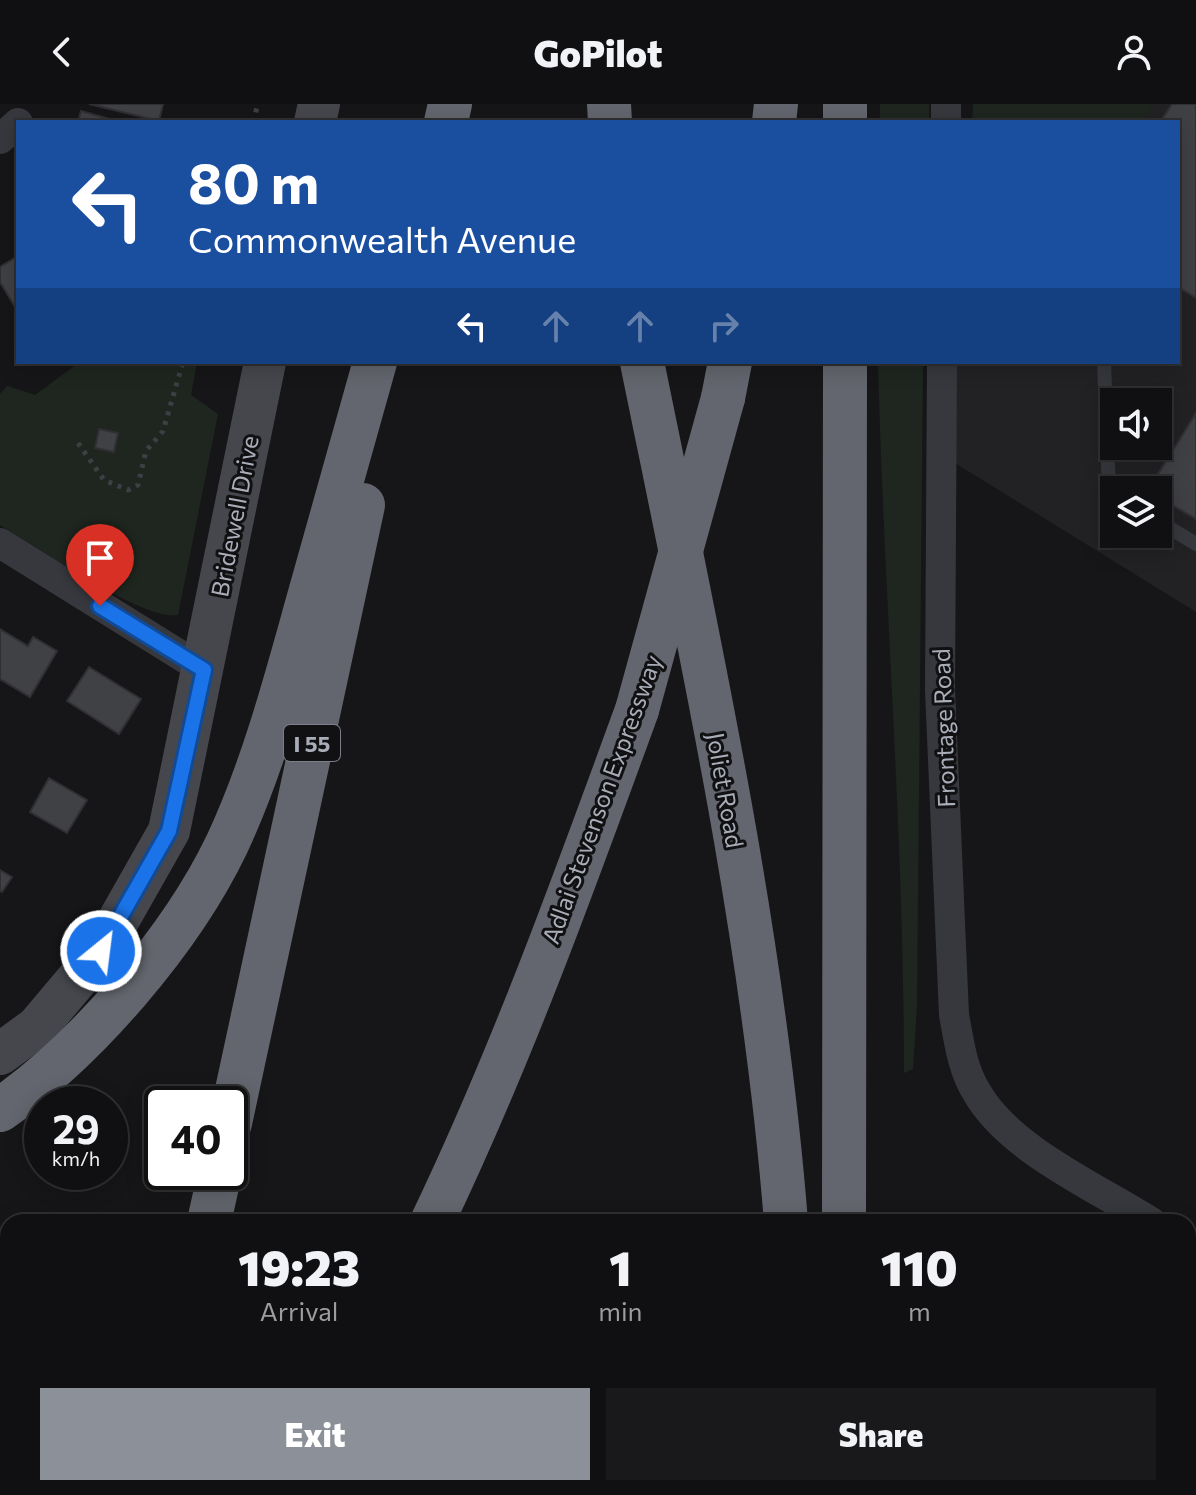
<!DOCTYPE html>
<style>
:root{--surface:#101012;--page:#19191b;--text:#f1f3f6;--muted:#9c9d9f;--line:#303032;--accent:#8c9099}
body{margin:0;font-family:Commissioner,sans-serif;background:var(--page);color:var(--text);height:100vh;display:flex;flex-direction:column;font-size:30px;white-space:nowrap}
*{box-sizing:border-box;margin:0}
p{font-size:26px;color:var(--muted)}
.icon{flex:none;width:44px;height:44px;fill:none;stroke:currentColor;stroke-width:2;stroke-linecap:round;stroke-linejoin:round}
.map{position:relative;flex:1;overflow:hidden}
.details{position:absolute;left:0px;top:1110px;width:1196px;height:282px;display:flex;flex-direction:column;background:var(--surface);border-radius:24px 24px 0 0;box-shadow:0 4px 20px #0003,0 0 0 2px var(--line)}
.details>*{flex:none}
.hud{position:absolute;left:16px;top:16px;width:1164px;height:244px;border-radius:0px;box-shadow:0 4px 20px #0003,0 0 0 2px var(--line);background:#1a4fa0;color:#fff;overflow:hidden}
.fabs{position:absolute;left:1100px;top:284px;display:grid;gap:16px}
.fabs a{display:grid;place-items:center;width:72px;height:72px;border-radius:0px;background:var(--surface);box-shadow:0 4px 20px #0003,0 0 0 2px var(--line);font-size:40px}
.speed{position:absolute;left:24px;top:982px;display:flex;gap:16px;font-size:40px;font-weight:700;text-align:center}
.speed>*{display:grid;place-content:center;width:104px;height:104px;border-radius:50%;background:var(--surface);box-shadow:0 4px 20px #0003,0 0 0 2px var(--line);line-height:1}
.speed small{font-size:20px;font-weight:400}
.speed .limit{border:4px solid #111;border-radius:12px;background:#fff;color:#111}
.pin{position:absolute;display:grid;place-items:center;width:68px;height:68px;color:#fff;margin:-82px -34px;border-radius:50% 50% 50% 0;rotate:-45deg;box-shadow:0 0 8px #0007}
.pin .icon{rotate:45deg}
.me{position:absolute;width:88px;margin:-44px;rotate:29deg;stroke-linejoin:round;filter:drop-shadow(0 0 6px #0008)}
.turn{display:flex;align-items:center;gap:28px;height:168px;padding:0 40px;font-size:36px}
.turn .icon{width:104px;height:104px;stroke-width:2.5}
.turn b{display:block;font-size:56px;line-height:68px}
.lanes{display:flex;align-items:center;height:76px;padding:0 40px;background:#0003;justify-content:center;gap:40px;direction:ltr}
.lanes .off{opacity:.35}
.eta{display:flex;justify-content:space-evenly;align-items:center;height:136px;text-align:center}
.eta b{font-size:48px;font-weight:800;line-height:56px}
.action{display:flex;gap:16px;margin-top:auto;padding:16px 40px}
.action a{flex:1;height:92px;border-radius:0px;background:var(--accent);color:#fff;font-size:32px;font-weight:800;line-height:92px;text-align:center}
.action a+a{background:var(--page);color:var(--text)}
header{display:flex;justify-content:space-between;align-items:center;height:104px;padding:0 40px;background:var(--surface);font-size:36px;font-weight:800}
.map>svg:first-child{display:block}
</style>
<header><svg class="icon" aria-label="back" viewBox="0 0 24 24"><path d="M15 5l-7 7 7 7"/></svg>GoPilot<svg class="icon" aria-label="person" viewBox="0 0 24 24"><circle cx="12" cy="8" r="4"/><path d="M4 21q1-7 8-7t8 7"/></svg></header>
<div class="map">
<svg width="1196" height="1391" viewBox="0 0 1196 1391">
<rect width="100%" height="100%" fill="#161618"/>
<path fill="#222225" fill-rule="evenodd" d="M 1125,0 L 1196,0 L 1196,508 L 955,359 L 955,258 L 1178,258 L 1178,18 L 1114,18 ZM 1114,298 L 1158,298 L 1158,342 L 1114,342 ZM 1114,386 L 1158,386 L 1158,430 L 1114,430 Z"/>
<g fill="#1e261f">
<rect x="880" y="0" width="49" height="18"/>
<polygon points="973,0 1153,0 1143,18 972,18"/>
<path d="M 80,258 L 197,258 L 191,291 L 218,310 L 178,511 C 145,518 33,441 0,421 L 0,290 L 7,282 L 35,291 Z"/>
<path d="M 878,258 L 923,258 L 917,902 L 913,965 L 904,969 C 904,732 884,495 878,258 Z"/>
</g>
<g fill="#404145" stroke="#303034" stroke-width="2">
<polygon points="89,0 163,0 159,17"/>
<polygon points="1172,0 1196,0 1196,194 1178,183 1178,18 1160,18"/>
<polygon points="81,7 120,18 78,18"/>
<polygon points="18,152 18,208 0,178 0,163"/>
<polygon points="1196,309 1196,415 1158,393 1158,386 1148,386"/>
<polygon points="99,325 118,329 114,348 95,344"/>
<polygon points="0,525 28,542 33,533 57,547 30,593 0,575"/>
<polygon points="89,563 141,595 119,630 67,597"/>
<polygon points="49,674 87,696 67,729 30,708"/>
<polygon points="0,766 12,773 2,788 0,787"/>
<polygon points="1188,1208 1196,1213 1196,1391 1134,1391 1123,1384 1188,1384"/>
</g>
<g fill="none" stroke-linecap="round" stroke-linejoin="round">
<g stroke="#3d3f44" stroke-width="5" stroke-dasharray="4 6" stroke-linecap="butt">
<polyline points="253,18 258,0"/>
<polyline points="78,339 104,376 128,386 138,381 146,347 163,327 183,258"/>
</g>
<g stroke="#37383d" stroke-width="14">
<polyline points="1104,258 1109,388 1114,391"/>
<polyline points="1158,417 1196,440"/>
</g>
<g stroke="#37383d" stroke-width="30">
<polyline points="946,18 946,0"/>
<polyline points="0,35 18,19"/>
<path d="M 942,258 L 940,586 L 954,911 C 959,937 962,964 976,987 C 1008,1045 1096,1083 1151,1118"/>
<polyline points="0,439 204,566"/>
<polyline points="1188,1141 1196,1145"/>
</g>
<g stroke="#45474d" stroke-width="42">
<polyline points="315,18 319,0"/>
<polyline points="0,950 37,923 101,847 169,727 265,258"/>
</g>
<g stroke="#63666e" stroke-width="44">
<polyline points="609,0 610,18"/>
<polyline points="845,0 845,18"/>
<polyline points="446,18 450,0"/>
<polyline points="774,18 776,0"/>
<path d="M 642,258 C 700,543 763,828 786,1118"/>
<polyline points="723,294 730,258"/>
<path d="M 0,1006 C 87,945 181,836 227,740 C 262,665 284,583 306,504 C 329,422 352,340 375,258"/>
<polyline points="230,1019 363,401"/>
<polyline points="209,1118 220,1068"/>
<path d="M 432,1118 C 511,953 574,779 637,606"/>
<polyline points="844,1118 845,258"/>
<polyline points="803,1384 803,1391"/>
<polyline points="930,1384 933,1391"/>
<polyline points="124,1391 127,1384"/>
<polyline points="302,1391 305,1384"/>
<polyline points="836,1391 836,1384"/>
</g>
<polyline stroke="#63666e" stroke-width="44" points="637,606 723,294"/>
</g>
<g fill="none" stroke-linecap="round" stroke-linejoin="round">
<defs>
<polyline id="route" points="100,502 204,566 169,727 101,847"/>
</defs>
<use href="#route" stroke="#114b97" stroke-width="20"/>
<use href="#route" stroke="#1a73e8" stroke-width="14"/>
</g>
<g text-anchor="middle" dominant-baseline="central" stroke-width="6" stroke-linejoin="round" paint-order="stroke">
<rect fill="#111113" stroke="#7b7e86" stroke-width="2" x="284" y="621" width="56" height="36" rx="6"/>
<g font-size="22" font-weight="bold" fill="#a8adb8">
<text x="312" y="639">I 55</text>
</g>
<g font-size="24" fill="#a8adb8" stroke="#111113">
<text transform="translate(234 412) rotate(-79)">Bridewell Drive</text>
<text transform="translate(943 624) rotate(-92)">Frontage Road</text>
<text transform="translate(726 686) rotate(80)">Joliet Road</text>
<text transform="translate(601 695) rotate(-70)">Adlai Stevenson Expressway</text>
</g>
</g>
</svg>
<div class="fabs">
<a><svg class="icon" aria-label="sound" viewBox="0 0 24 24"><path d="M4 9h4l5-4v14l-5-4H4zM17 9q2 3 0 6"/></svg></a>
<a><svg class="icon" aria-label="layers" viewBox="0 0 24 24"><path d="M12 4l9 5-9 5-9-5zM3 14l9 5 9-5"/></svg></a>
</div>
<div class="speed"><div>29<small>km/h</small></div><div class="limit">40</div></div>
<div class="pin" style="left:100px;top:502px;background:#d93025"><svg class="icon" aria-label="arrive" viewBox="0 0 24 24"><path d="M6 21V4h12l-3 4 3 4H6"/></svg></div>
<svg class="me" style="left:101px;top:847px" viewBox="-20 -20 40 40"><circle r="17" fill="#1a73e8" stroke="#fff" stroke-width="3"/><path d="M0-11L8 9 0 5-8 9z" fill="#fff"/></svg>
<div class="hud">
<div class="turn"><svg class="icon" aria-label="left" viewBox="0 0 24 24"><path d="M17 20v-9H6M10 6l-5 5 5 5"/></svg><div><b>80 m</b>Commonwealth Avenue</div></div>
<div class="lanes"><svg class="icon" aria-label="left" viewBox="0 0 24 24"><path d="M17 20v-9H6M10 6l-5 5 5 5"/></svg><svg class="icon off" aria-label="ahead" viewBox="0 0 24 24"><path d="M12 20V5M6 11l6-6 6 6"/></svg><svg class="icon off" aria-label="ahead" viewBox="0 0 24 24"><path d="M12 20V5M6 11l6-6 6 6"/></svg><svg class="icon off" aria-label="right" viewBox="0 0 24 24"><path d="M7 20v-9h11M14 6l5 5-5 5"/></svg></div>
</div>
<section class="details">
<div class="eta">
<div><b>19:23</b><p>Arrival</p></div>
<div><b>1</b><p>min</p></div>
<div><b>110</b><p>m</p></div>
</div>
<div class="action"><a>Exit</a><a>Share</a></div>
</section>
</div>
